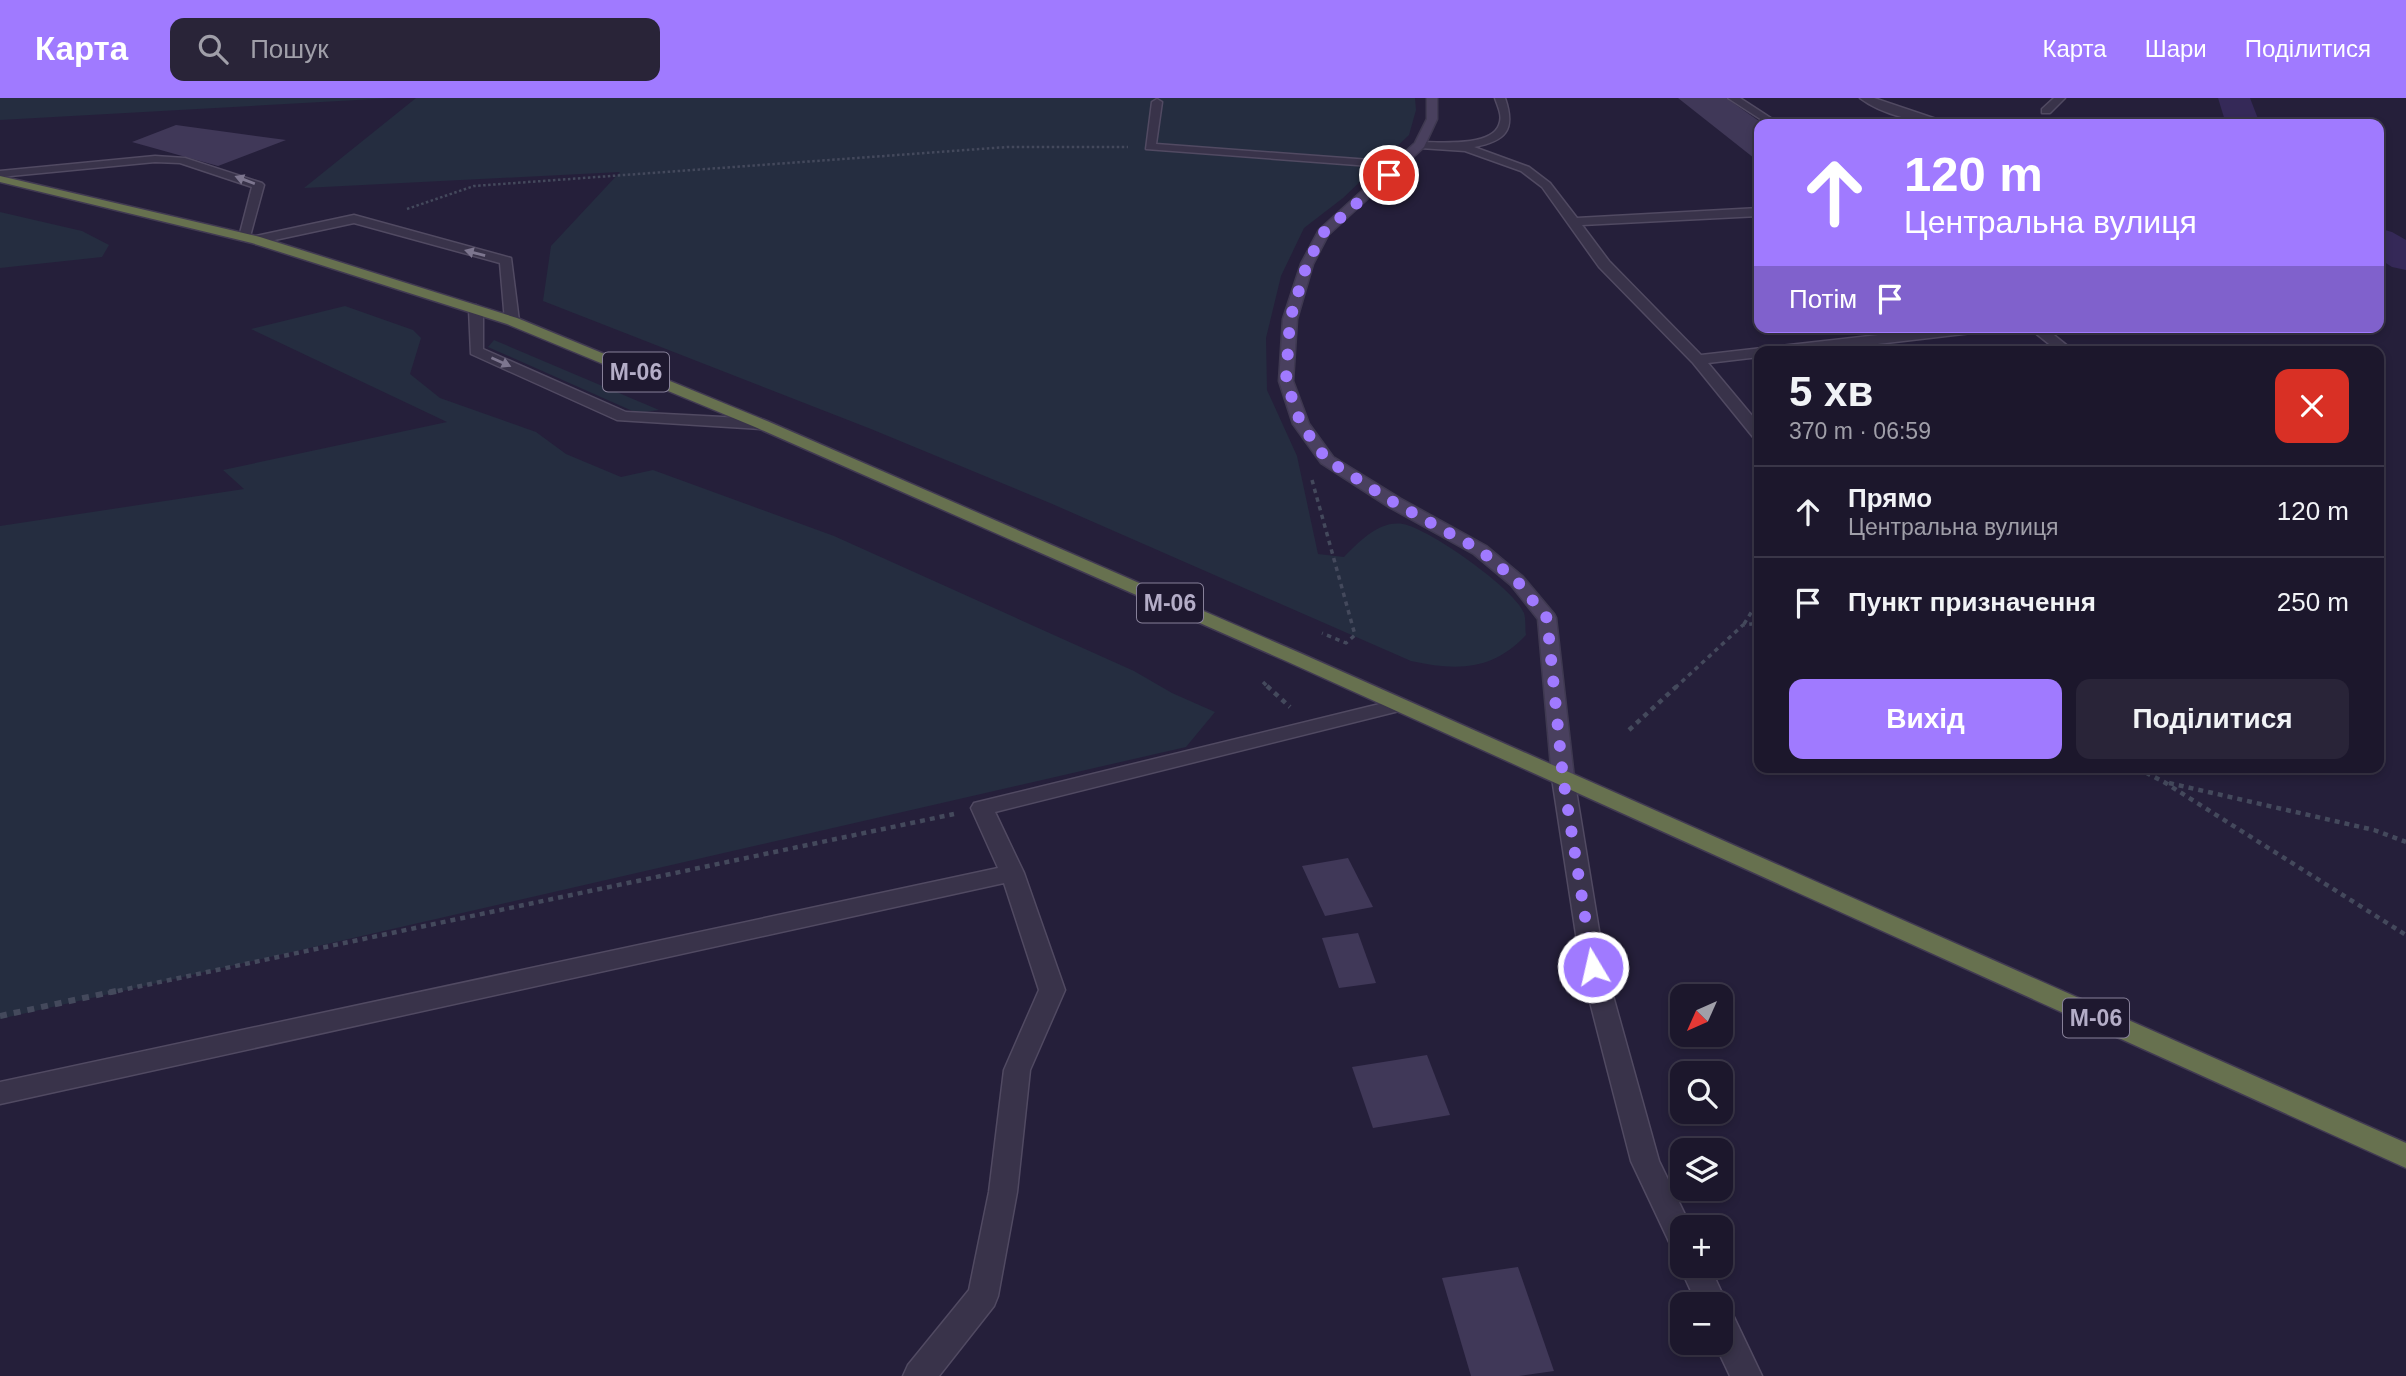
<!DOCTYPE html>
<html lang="uk">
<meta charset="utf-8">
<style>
:root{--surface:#1c172c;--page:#292438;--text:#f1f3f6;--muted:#a09fa9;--line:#3a3648;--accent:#a07aff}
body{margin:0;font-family:Arial,sans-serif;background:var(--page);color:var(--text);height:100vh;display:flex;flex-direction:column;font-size:26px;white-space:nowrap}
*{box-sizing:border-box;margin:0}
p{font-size:23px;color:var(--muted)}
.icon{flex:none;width:38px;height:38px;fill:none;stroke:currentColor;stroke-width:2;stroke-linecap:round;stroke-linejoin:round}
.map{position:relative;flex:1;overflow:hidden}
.drawer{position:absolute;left:1754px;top:248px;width:630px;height:427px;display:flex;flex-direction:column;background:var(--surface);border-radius:14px;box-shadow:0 4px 10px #0003,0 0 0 2px var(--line)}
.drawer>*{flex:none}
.guide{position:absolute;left:1754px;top:21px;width:630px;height:214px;border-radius:14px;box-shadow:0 4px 10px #0003,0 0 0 2px var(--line);background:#a07aff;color:#fff;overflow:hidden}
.needle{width:46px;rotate:225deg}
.buttons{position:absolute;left:1670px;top:886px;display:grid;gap:14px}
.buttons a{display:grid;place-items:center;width:63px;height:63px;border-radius:14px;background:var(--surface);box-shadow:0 4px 10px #0003,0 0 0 2px var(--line);font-size:35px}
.pin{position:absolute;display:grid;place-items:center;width:60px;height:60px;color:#fff;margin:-30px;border:4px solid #fff;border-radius:50%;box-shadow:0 2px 7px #0007}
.me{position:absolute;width:77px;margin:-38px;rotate:351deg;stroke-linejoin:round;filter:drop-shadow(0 0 5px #0008)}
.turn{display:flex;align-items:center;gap:24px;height:147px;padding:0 35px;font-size:32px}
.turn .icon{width:91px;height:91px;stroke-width:2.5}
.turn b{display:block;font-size:49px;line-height:60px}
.then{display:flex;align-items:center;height:66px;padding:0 35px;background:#0003;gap:14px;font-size:26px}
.round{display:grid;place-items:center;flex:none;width:74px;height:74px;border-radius:14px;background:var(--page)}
.summary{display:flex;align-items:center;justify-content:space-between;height:119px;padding:0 35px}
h1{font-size:42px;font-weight:600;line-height:52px}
.action{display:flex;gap:14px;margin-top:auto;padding:14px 35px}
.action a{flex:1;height:80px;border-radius:14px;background:var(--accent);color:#fff;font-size:28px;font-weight:600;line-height:80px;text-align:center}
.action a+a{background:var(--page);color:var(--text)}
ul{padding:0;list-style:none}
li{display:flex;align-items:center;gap:21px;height:91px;padding:0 35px;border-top:2px solid var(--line)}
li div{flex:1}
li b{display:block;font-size:26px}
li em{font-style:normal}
header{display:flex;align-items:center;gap:42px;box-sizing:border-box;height:98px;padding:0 35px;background:var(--accent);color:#fff}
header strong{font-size:33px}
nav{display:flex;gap:38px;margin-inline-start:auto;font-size:24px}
.search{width:490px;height:63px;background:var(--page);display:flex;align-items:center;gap:18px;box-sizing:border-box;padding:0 24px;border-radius:14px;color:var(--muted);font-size:26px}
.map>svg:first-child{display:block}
</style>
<header>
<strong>Карта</strong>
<div class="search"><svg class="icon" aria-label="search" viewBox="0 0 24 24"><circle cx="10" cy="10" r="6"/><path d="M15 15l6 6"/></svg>Пошук</div>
<nav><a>Карта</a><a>Шари</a><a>Поділитися</a></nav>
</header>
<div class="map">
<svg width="2406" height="1278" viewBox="0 0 2406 1278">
<rect width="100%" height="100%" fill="#251f3a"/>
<g fill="#252d40">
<polygon points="0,0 393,0 0,22"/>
<path d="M 416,0 L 1415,0 L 1416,12 L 1409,37 L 1343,100 L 1304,130 L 1281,178 L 1266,240 L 1267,292 L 1297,358 L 1318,456 L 1344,459 C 1359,444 1379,422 1403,426 C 1428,430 1515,491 1524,515 C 1526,521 1525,531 1526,537 C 1492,573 1457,573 1411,563 L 1050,405 L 871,331 L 543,203 L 551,148 L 620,74 L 304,90 Z"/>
<polygon points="0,114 82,133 109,147 102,159 0,170"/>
<polygon points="345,208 413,232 421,240 410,276 440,300 536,334 566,356 621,379 653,372 834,438 1134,573 1172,595 1215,614 1186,649 0,921 0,428 244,391 223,372 447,324 251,231"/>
<polygon points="494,242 659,312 637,315 488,249"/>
</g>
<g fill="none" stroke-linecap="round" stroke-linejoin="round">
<g fill="#352958" fill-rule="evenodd">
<polygon points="2218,0 2250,0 2260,26 2226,26"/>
<polygon points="2378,130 2392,134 2406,142 2406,172 2392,169 2378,160"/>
</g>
</g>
<g fill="#403858">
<polygon points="1678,0 1726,0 1759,23 1759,64"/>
<polygon points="176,27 286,42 218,68 132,44"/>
<polygon points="1348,760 1373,809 1325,818 1302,768"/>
<polygon points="1358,835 1376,885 1339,890 1322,840"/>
<polygon points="1427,957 1450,1017 1373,1030 1352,969"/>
<polygon points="1518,1169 1554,1273 1519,1278 1471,1278 1442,1180"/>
</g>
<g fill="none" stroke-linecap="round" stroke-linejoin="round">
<defs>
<g id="lane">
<polygon points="1728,0 1740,0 1780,26 1768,26"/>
<polygon points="1157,1 1162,4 1156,46 1397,64 1403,67 1397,70 1146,51 1152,4"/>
<polygon points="155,58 185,60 262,85 264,87 249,142 241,142 239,139 252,89 180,65 155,64 0,79 0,73"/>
<polygon points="354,117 511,160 519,223 512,227 505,223 500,165 354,125 256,146 250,142 256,138"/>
<polygon points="476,207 483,211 483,251 626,314 761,321 769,326 761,331 617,322 471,256 469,211"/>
</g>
<g id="street">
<path d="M 1495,0 L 1505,0 C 1516,32 1506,43 1474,49 L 1529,69 L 1550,85 L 1577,120 L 1759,110 L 1759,118 L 1582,127 L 1609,163 L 1701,257 L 1950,229 L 1996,229 L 1989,233 L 1809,254 L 1759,254 L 1759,259 L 1708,265 L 1759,326 L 1759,341 L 1753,339 L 1693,265 L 1599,169 L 1542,89 L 1521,73 L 1465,53 L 1420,50 L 1415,47 L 1420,44 C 1439,44 1491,49 1499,27 C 1503,18 1498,9 1495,0 Z"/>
<path d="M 1860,0 L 1874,0 L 1951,26 C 1924,27 1882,17 1860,0 Z"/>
<polygon points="2054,0 2065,0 2050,15 2042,15 2042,11"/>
<polygon points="2028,229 2044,229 2075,254 2059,254"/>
<polygon points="1400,601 1407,603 1410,607 1407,611 995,714 1024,775 1065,892 1030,972 1017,1094 998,1198 994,1208 939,1278 903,1278 908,1267 969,1192 989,1094 1004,972 1039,892 1004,785 0,1006 0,984 998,770 971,710 974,705"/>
<polygon points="1563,673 1571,675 1574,680 1605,869 1659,1063 1691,1129 1682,1129 1682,1154 1672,1150 1631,1063 1581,869 1552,680 1555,675"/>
<polygon points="1682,1161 1682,1167 1709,1167 1727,1206 1725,1211 1731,1213 1762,1278 1730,1278 1714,1244 1720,1244 1720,1206 1697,1206 1679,1167"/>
</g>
<polygon id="secondary" points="1427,0 1437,0 1437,21 1424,49 1328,137 1313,166 1297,221 1293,283 1309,326 1333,359 1401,401 1486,448 1523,479 1554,516 1556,520 1574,680 1571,685 1555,685 1552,680 1538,521 1511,487 1474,456 1389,409 1321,365 1293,326 1279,283 1283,221 1301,166 1319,132 1415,45 1427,21"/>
<polygon id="highway" points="0,78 260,139 517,220 767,323 1300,555 2406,1045 2406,1070 1286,563 755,329 507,226 252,145 0,84"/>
</defs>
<use href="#lane" stroke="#514a62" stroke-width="3"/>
<use href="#street" stroke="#514a62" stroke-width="3"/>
<use href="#secondary" stroke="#3f3951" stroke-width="3"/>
<use href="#highway" stroke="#413a52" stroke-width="3"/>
<polyline stroke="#44495c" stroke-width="2.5" stroke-dasharray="2.5 2.5" stroke-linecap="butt" points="407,111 474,88 1007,49 1128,49"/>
<g stroke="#44495c" stroke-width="3.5" stroke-dasharray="4.5 4.5" stroke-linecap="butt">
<polyline points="1312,382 1355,537 1346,545 1322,535"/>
<polyline points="1744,526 1759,502"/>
<polyline points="1263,584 1269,590"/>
<polyline points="1675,590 1743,527 1759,525"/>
</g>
<g stroke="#44495c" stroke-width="4.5" stroke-dasharray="5 5" stroke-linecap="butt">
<polyline points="1267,588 1290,609"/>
<polyline points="1629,632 1677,588"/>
<polyline points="2137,670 2164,684 2406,837"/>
<polyline points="2169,685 2374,732 2406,744"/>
<polyline points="108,895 954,716"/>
</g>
<polyline stroke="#44495c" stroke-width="6" stroke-dasharray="7 7" stroke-linecap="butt" points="0,918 116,893"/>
<use href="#lane" fill="#39334a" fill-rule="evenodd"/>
<use href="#street" fill="#39334a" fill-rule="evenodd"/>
<use href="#secondary" fill="#49405e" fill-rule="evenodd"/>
<use href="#highway" fill="#67714f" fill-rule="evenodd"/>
</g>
<defs><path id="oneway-solid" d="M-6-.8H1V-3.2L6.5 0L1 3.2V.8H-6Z" transform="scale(1.75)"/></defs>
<g fill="#7d768f">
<use href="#oneway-solid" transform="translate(245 82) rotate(-159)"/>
<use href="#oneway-solid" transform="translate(475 155) rotate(-165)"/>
<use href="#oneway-solid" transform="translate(501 264) rotate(24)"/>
</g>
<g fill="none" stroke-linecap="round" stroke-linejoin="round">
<polyline stroke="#a07aff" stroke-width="12" stroke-dasharray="0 21.6" points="1389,77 1323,135 1307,166 1290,221 1286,283 1301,326 1327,362 1395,405 1480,452 1517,483 1547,520 1563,680 1593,869"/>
</g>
<g text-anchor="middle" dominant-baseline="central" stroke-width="5" stroke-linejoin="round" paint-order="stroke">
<g fill="#1e182f" stroke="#878099" stroke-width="2">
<rect x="603" y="254.5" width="66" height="39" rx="5"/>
<rect x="1137" y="485.5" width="66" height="39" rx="5"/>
<rect x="2063" y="900.5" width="66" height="39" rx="5"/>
</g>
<g font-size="23" font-weight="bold" fill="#b4adc7">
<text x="636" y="274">М-06</text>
<text x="1170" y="505">М-06</text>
<text x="2096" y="920">М-06</text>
</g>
</g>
</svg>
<div class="buttons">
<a><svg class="needle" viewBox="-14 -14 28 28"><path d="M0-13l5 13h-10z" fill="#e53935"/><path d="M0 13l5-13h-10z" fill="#a09fa9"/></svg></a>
<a><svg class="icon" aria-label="search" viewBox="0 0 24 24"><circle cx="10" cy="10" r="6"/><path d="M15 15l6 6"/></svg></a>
<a><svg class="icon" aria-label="layers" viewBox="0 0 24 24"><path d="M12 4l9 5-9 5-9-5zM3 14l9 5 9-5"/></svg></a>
<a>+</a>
<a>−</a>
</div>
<div class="pin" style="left:1389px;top:77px;background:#d93025"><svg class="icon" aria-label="arrive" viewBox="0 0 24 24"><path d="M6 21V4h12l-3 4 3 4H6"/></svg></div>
<svg class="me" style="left:1593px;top:869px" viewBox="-20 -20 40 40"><circle r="17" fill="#a07aff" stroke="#fff" stroke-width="3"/><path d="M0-11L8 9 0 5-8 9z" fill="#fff"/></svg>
<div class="guide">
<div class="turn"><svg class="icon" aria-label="ahead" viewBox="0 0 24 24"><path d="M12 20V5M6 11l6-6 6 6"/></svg><div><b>120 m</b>Центральна вулиця</div></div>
<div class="then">Потім<svg class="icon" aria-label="arrive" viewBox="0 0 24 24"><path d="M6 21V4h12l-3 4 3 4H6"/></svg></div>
</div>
<section class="drawer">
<div class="summary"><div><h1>5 хв</h1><p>370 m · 06:59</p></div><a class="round" style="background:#d93025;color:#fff"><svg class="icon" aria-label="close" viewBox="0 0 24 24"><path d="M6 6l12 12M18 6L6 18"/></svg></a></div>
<ul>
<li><svg class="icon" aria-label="ahead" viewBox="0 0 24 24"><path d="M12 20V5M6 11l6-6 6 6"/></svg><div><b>Прямо</b><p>Центральна вулиця</p></div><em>120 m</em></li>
<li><svg class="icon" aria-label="arrive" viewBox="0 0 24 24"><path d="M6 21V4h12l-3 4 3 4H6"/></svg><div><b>Пункт призначення</b></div><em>250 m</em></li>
</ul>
<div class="action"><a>Вихід</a><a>Поділитися</a></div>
</section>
</div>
